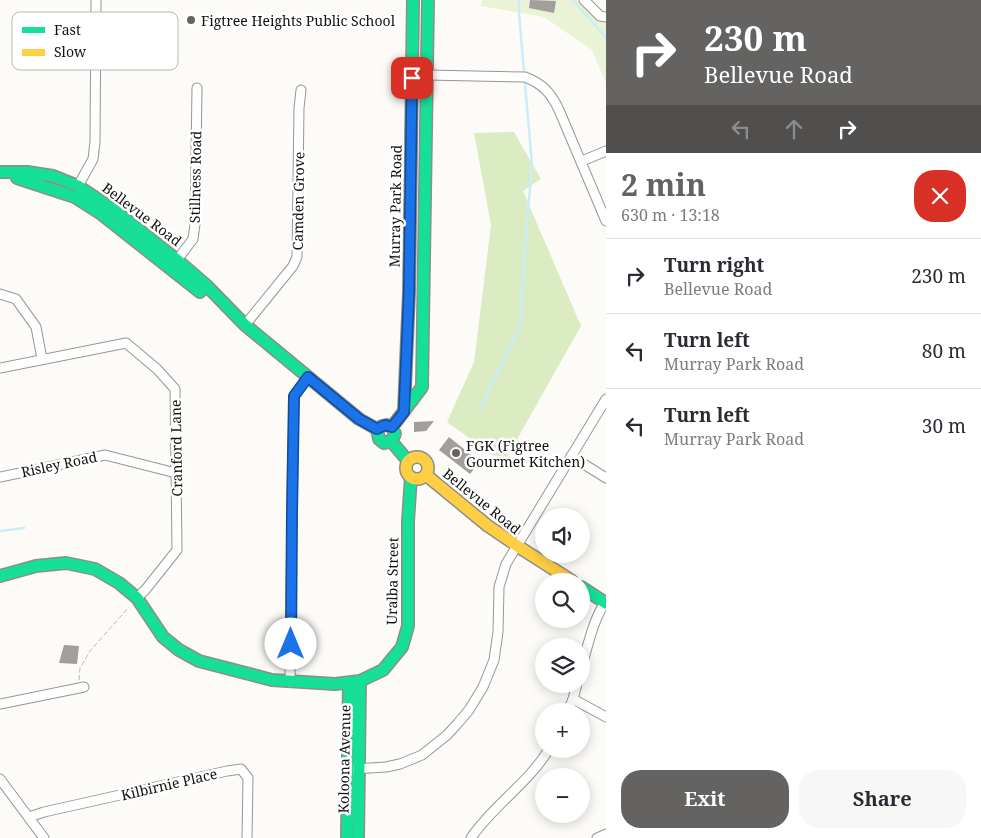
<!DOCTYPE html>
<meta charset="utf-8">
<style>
:root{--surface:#fff;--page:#f7f7f7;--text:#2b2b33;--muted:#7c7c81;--line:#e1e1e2;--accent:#646362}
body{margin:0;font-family:"Noto Serif",serif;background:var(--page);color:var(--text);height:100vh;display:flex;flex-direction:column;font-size:19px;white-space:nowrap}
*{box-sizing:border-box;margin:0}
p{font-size:16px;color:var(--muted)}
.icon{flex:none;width:28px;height:28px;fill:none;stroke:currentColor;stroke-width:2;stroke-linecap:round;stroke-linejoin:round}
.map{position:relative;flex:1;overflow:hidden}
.panel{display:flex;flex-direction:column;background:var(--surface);width:375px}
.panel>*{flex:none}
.guide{background:#646362;color:#fff;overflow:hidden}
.buttons{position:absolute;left:535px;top:508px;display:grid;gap:10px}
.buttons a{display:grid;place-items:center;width:55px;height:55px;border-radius:50%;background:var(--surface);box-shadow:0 2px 12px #0003;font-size:25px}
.pin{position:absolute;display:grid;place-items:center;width:42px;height:42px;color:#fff;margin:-21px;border-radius:10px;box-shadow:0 2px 8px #0006}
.me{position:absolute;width:55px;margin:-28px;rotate:0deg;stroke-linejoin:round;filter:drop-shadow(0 0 4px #0008)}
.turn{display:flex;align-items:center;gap:18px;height:105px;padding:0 15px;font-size:22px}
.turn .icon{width:65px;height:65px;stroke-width:2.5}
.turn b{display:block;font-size:35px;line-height:42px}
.lanes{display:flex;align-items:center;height:48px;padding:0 15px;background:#0003;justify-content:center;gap:25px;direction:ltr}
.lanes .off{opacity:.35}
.round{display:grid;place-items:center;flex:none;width:52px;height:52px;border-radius:20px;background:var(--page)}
.head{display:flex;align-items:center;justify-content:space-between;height:85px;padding:0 15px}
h1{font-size:30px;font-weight:700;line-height:38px;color:var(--accent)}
.cta{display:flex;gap:10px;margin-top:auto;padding:10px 15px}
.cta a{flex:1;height:58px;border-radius:20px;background:var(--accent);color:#fff;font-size:20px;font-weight:700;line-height:58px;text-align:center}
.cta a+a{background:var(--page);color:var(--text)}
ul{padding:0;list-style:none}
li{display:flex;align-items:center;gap:15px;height:75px;padding:0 15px;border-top:1px solid var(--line)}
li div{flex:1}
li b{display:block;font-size:19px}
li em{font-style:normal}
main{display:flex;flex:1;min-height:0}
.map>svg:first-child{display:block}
</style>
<main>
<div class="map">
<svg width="606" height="838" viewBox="0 0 606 838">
<rect width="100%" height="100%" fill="#fdfbf7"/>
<polygon fill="#eaf3d5" points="482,0 584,0 606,17 606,83 592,50 544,17 481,6"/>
<polygon fill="#dbecc3" points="514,132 541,179 523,191 581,326 507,457 493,455 447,422 474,362 491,225 474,133"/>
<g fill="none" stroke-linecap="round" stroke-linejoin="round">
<g stroke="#cbedf9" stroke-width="2.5">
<polyline points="519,0 519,13 524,71"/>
<polyline points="573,0 606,38"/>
<polyline points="480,409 520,326 525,247 532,164 525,84"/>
<polyline points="0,531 24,528"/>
</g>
</g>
<g fill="#a19e9c">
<polygon points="530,0 556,1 554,13 529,8"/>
<polygon points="434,421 426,431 414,432 414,422"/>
<polygon points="449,437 480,462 470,474 439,450"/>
<polygon points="64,645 79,646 77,664 59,663"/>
</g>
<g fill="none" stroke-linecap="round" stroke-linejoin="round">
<defs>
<g id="street">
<polyline points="584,0 600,16 606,17"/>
<path d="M 427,75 L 525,77 C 543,84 551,93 559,110 L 606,221"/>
<polyline points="582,161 606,151"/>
<polyline points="78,186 93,159 95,142 96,0"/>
<polyline points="177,260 193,239 195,224 197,88"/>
<polyline points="0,294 16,299 36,327 42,359"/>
<polyline points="245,325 293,266 297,257 299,108 301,90"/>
<polyline points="0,368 126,343 157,369 175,389 177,550 146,589 137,598"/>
<polyline points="571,456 606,478"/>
<polyline points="0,477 105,455 176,473"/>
<path d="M 581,669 C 588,646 592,623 605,602"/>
<polyline points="290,682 292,511 294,396 308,377"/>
<polyline points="573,699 606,717"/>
<polyline points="0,704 84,687"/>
<polyline points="568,711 573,699 577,684"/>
<polyline points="354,769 386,767 400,764 422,755 447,735 458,723 469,710 483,687 494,660 498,632 499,587 506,564 606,399"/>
<polyline points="0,779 44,838"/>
<polyline points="29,817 44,812 227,771 241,769 248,778 247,838"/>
<path d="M 471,838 C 493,805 529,783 549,749"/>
<polyline points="597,838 606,834"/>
</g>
<g id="fast">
<polyline points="0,172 27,172 53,176 78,186 114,210 177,260 206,285 245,325 359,419 377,429"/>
<polyline points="17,178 75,197 100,213 200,292"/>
<polyline points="404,411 409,292 413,0"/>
<polygon points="387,425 392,427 395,434 391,441 384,443 379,439 377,429 382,426"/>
<polyline points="392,427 422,387 428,0"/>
<polyline points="391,441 408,461"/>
<polyline points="0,576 36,566 66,563 95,569 119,583 137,598 163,637 179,650 199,661 272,680 335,684 360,681 383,670 402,647 408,626 408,521 411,477"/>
<polyline points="581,587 606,603"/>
<polyline points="347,838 349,683"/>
<polyline points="358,838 360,681"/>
</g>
<g id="slow">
<circle cx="417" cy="468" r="11"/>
<polyline points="426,475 488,526 519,547 572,581"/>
</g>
</defs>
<use href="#street" stroke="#979695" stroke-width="11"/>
<use href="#fast" stroke="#8e8d8b" stroke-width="14"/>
<use href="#slow" stroke="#8e8d8b" stroke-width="14"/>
<polyline stroke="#b9b9b8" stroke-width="1" stroke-dasharray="5 2.5" stroke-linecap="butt" points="79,680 80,668 90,651 129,607"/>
<use href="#street" stroke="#fffefe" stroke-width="9"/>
<use href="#fast" stroke="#16e098" stroke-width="11"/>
<use href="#slow" stroke="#ffcf43" stroke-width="11"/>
</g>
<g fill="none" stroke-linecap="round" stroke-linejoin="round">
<defs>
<polyline id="route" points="291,644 292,511 294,396 308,377 359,419 377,429 385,425 392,427 404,412 409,292 412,78"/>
</defs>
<use href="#route" stroke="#114b97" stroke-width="12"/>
<use href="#route" stroke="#1a73e8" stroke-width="9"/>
</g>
<g fill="#646362" stroke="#fff" stroke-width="2">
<circle cx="191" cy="20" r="5"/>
<circle cx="456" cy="453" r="5"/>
</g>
<g text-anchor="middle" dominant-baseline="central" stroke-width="5" stroke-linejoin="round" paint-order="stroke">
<g font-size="14" fill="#111" stroke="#fff" text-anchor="start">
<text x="201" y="20">Figtree Heights Public School</text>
<text x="466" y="445">FGK (Figtree<tspan x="466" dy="16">Gourmet Kitchen)</tspan></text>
</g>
<g font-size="14" fill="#111" stroke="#fff">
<text transform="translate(195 177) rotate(-89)">Stillness Road</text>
<text transform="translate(298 201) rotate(-89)">Camden Grove</text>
<text transform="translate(395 206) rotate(-89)">Murray Park Road</text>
<text transform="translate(142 214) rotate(37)">Bellevue Road</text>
<text transform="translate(176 448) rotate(-91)">Cranford Lane</text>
<text transform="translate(59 464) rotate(-12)">Risley Road</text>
<text transform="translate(482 501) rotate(39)">Bellevue Road</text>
<text transform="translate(392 581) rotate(-89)">Uralba Street</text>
<text transform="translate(344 759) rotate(-89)">Koloona Avenue</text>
<text transform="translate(169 784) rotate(-13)">Kilbirnie Place</text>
</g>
</g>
<rect x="12" y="12" width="166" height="58" rx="8" fill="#fff" stroke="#b8b8b8" stroke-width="1"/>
<rect x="22" y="27" width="23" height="6" fill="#16e098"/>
<rect x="22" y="49" width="23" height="7" fill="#ffcf43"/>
<g font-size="14" fill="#111">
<text x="54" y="35">Fast</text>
<text x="54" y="57">Slow</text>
</g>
</svg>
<div class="buttons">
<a><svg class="icon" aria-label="sound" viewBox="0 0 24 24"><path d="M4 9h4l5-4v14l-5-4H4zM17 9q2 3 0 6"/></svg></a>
<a><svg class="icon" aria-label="search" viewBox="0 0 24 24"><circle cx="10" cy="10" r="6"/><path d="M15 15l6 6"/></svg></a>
<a><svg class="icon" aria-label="layers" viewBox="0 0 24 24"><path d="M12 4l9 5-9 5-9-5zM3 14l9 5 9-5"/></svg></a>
<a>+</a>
<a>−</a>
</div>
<div class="pin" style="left:412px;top:78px;background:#d93025"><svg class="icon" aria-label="arrive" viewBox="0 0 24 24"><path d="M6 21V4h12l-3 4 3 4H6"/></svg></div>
<svg class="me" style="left:291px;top:644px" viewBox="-20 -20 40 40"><circle r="19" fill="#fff"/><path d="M0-13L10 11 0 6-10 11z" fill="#1a73e8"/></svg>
</div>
<section class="panel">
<div class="guide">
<div class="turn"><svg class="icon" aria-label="right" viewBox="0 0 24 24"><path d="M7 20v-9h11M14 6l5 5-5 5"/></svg><div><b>230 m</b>Bellevue Road</div></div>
<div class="lanes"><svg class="icon off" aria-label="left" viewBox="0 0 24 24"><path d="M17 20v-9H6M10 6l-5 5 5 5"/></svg><svg class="icon off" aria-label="ahead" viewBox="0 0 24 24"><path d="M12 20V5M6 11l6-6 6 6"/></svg><svg class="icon" aria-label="right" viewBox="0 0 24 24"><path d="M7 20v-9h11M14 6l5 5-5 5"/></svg></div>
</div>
<div class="head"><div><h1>2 min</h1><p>630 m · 13:18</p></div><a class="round" style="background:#d93025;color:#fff"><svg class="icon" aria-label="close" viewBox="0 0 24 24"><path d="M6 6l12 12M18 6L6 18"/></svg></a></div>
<ul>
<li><svg class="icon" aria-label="right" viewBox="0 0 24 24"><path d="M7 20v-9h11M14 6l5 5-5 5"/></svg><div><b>Turn right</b><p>Bellevue Road</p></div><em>230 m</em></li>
<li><svg class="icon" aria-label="left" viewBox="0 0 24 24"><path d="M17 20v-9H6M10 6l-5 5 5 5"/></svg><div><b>Turn left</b><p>Murray Park Road</p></div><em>80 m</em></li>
<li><svg class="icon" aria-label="left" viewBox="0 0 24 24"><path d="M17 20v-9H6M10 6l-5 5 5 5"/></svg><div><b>Turn left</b><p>Murray Park Road</p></div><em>30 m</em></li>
</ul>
<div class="cta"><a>Exit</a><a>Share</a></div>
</section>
</main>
